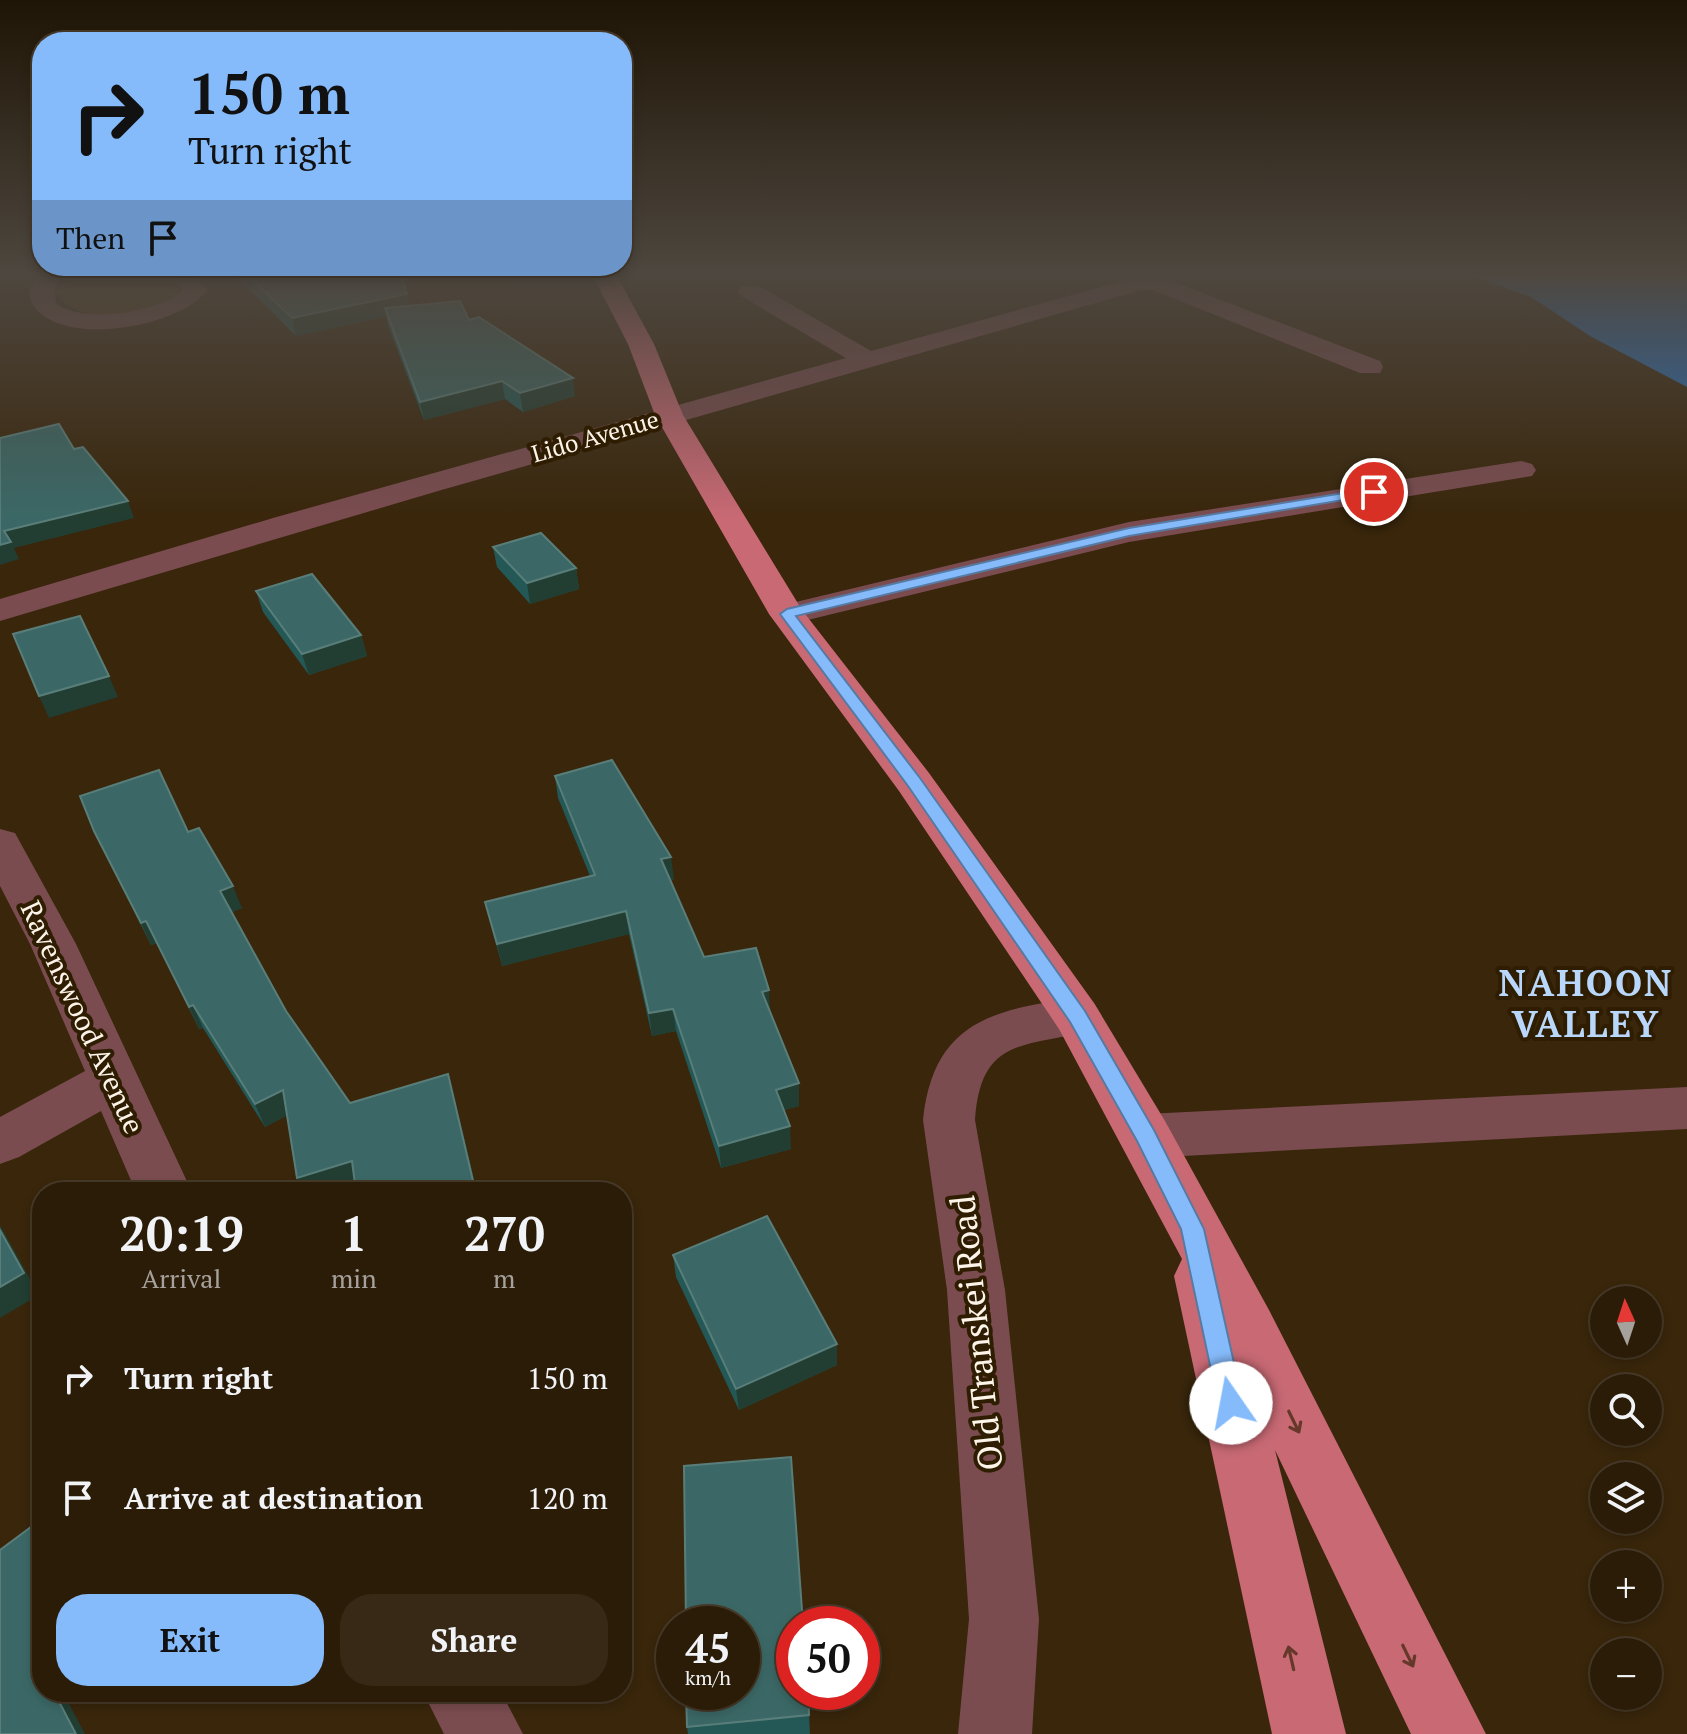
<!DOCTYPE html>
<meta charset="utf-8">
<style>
:root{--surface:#2b1c08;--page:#372916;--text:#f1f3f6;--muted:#a6a19c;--line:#473a29;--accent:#86bbfb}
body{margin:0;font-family:"PT Serif",serif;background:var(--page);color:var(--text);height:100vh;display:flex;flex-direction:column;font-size:30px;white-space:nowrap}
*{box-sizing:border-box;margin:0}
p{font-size:26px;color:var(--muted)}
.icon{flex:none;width:44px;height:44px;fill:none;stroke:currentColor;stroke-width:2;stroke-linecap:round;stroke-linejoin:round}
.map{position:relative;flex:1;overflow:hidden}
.side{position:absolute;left:32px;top:1182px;width:600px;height:520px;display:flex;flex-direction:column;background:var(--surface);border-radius:32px;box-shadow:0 4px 12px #0003,0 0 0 2px var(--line)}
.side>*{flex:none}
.banner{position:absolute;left:32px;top:32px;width:600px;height:244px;border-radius:32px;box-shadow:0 4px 12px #0003,0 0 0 2px var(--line);background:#86bbfb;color:#111;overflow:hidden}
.needle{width:52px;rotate:357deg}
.tools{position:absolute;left:1590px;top:1286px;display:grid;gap:16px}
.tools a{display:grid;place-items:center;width:72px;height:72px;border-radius:50%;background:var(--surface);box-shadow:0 4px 12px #0003,0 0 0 2px var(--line);font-size:40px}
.speed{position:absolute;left:656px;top:1606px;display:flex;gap:16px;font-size:40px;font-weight:700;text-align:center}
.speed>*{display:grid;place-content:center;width:104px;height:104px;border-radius:50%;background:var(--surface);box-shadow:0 4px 12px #0003,0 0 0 2px var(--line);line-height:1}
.speed small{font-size:20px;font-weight:400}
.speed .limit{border:12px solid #d22;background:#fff;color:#111}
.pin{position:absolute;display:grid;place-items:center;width:68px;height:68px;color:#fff;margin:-34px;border:4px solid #fff;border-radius:50%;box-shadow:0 2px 8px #0007}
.me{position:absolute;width:88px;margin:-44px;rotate:348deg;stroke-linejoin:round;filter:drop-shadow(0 0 6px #0008)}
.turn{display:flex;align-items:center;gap:28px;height:168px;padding:0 24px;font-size:36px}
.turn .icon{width:104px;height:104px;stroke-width:2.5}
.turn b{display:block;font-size:56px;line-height:68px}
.then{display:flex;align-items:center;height:76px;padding:0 24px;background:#0003;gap:16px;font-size:30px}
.eta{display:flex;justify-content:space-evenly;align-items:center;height:136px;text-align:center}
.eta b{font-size:48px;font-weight:800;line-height:56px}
.button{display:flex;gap:16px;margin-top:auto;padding:16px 24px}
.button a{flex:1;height:92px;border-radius:32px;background:var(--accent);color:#111;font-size:32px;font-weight:800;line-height:92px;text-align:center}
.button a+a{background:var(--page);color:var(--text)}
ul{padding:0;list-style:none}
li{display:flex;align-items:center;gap:24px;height:120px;padding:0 24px}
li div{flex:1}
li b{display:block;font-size:30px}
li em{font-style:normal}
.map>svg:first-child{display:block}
</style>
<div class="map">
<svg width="1687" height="1734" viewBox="0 0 1687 1734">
<rect width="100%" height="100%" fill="#39260b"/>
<path fill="#54380e" d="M 68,276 L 170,276 L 179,288 L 174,299 C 136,314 79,330 52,289 Z"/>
<polygon fill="#2871bf" points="1473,276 1687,276 1687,387 1590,336 1531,297"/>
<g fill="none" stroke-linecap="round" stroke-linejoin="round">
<g fill="#7a4c50" fill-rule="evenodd">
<path d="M 39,276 L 64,276 L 54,288 L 56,303 C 79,324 161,313 182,290 L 170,276 L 195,276 L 207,290 C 181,328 57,349 32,303 C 26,292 31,284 39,276 Z"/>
<polygon points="1140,276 1164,278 1380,361 1383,367 1380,373 1360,373 1153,290 1141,290 438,491 0,621 0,599 273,518 846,358 741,296 738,291 741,286 759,286 871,351"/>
<polygon points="1521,461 1532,464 1536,470 1532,476 1129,542 787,625 775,621 769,614 775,607 1129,522"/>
<polygon points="0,829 15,833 76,944 192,1192 136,1192 101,1111 19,1157 0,1164 0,1117 85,1071 30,944 0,886"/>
<path d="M 1077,998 L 1094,1003 L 1102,1016 L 1094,1029 C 1029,1049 981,1033 975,1120 L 1005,1290 L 1039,1619 L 1032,1734 L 958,1734 L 969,1619 L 947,1290 L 923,1120 C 933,1023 992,1009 1077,998 Z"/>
<polygon points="1687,1087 1687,1129 1146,1158 1127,1151 1119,1136 1127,1121 1146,1114"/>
<polygon points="423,1692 501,1692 523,1734 444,1734"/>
</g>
<polygon fill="#c86974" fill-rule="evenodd" points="593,276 617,276 654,344 683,415 802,610 929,773 1094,1003 1165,1121 1269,1310 1486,1734 1411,1734 1275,1450 1346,1734 1272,1734 1174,1276 1182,1259 1059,1029 899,791 769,614 655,415 628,344"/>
</g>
<g fill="#235856">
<polygon points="236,276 402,276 410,306 469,320 575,396 523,412 505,399 424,420 388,325 386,316 296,336"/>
<polygon points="493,547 576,568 579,589 530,604 497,567"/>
<polygon points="256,591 361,635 367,656 309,675 263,612"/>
<polygon points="555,776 674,879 670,880 704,957 770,1012 799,1083 799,1106 784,1110 791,1149 721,1168 676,1031 652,1036 629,934 502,966 485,902 590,876 558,798"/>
<polygon points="94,831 188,832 242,908 231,912 286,1011 350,1103 454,1097 477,1192 356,1192 355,1185 333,1192 304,1192 297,1178 287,1115 265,1127 203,1028 199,1029 157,943 151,945"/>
<polygon points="673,1255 837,1344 837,1365 739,1410 676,1277"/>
<polygon points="808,1692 810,1734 688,1734 687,1727"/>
</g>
<g fill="#223d31">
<polygon points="407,294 411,311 385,308 386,316 296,336 292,318"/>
<polygon points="573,378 575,396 523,412 520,393"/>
<polygon points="502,381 505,399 424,420 420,402"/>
<polygon points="128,501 134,518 14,548 19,559 0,565 0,545 4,531"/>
<polygon points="576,568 579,589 530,604 527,583"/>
<polygon points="361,635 367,656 309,675 302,654"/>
<polygon points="109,676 118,697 49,718 39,696"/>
<polygon points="671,857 674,879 664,882 661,859"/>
<polygon points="233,886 242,908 229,914 220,891"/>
<polygon points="626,911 629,934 502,966 497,944"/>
<polygon points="146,921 157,943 151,945 141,923"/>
<polygon points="769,990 770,1013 762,992"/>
<polygon points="193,1005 203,1028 199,1029 189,1007"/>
<polygon points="673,1009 676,1031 652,1036 649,1013"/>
<polygon points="448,1074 454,1097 477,1192 448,1192"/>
<polygon points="799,1083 799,1106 777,1112 776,1090"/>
<polygon points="283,1090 292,1113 265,1127 255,1104"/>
<polygon points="790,1126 791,1149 721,1168 719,1146"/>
<polygon points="352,1161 361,1184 333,1192 304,1192 297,1178"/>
<polygon points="0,1225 39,1295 0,1318"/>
<polygon points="837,1344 837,1365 739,1410 736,1389"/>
<polygon points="54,1692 76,1692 67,1700 85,1734 76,1734"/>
</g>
<g fill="#3b6866" stroke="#597e7a" stroke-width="2">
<polygon points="248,276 402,276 407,294 292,318"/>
<polygon points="460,301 469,320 479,317 573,378 520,393 502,381 420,402 385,308"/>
<polygon points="59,424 74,449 83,447 128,501 4,531 11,542 0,545 0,438"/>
<polygon points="541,533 576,568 527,583 493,547"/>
<polygon points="312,574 361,635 302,654 256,591"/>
<polygon points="80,616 109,676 39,696 13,634"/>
<polygon points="612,760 671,857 661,859 704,957 756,948 769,990 762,992 799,1083 776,1090 790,1126 719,1146 673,1009 649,1013 626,911 497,944 485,902 595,875 555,776"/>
<polygon points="159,770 188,832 199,828 233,886 220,891 286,1011 350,1103 448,1074 474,1185 448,1192 356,1192 352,1161 297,1178 283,1090 255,1104 193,1005 189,1007 146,921 141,923 94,831 80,796"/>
<polygon points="767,1216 837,1344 736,1389 673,1255"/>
<polygon points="0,1230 24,1273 0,1287"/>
<polygon points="791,1457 803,1624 794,1624 794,1692 808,1692 809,1715 687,1727 686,1692 742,1692 742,1624 686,1624 684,1466"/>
<polygon points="31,1527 42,1546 42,1692 54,1692 76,1734 1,1734 0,1733 0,1550"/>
</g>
<defs><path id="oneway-shaft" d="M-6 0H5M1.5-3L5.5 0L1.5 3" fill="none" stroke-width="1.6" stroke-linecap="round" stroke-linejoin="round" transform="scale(2)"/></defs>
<g stroke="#65382a">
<use href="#oneway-shaft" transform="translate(1294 1422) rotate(64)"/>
<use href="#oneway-shaft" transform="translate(1408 1656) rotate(64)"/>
<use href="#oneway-shaft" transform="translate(1291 1658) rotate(-103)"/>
</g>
<linearGradient id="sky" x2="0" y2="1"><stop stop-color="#1f1506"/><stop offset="0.53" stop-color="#4e473f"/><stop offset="1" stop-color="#4e473f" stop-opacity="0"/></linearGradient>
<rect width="1687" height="518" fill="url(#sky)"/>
<polygon fill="#86bbfb" stroke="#577aa3" stroke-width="2" points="1374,488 1379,489 1379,494 1129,536 796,616 920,778 1085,1011 1154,1130 1204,1229 1243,1403 1240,1412 1231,1415 1221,1412 1218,1403 1181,1229 1137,1141 1070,1022 908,786 780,614 787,609 1129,528"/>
<g text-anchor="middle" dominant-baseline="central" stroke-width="8" stroke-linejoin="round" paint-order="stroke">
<g font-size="24" fill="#fcf3e9" stroke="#2f1d02">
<text transform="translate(595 436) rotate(-16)">Lido Avenue</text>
</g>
<g font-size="28" fill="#fcf3e9" stroke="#2f1d02">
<text transform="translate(83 1017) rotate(65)">Ravenswood Avenue</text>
</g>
<g font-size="34" fill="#fcf3e9" stroke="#2f1d02">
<text transform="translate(976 1333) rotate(-96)">Old Transkei Road</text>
</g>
<g font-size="36" font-weight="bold" letter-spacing="2" fill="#b9d7fb" stroke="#2f1d02">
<text x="1586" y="982">NAHOON<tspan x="1586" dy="41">VALLEY</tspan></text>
</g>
</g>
</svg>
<div class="tools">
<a><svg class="needle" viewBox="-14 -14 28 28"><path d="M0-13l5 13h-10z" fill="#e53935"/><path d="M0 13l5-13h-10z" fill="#a6a19c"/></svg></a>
<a><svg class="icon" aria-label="search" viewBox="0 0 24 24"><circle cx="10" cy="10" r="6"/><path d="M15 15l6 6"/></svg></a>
<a><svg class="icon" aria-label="layers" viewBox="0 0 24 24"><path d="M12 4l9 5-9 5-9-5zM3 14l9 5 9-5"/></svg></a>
<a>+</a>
<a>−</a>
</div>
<div class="speed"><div>45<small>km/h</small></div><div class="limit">50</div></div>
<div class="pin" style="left:1374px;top:492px;background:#d93025"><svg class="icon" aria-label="arrive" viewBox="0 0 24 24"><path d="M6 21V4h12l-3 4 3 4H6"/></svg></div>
<svg class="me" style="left:1231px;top:1403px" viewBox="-20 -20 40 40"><circle r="19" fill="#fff"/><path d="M0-13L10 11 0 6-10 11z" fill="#86bbfb"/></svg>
<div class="banner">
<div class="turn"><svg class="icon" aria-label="right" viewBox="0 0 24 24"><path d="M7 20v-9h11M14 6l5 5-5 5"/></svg><div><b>150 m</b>Turn right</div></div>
<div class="then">Then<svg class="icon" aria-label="arrive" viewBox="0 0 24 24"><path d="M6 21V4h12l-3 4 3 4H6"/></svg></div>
</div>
<section class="side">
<div class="eta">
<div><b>20:19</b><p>Arrival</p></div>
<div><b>1</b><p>min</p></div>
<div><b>270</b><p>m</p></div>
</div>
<ul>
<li><svg class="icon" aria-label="right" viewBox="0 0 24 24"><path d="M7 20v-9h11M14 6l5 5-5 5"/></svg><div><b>Turn right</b></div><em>150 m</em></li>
<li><svg class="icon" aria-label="arrive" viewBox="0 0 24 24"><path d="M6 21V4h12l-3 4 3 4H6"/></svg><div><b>Arrive at destination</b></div><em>120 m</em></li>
</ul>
<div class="button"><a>Exit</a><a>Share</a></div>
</section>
</div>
